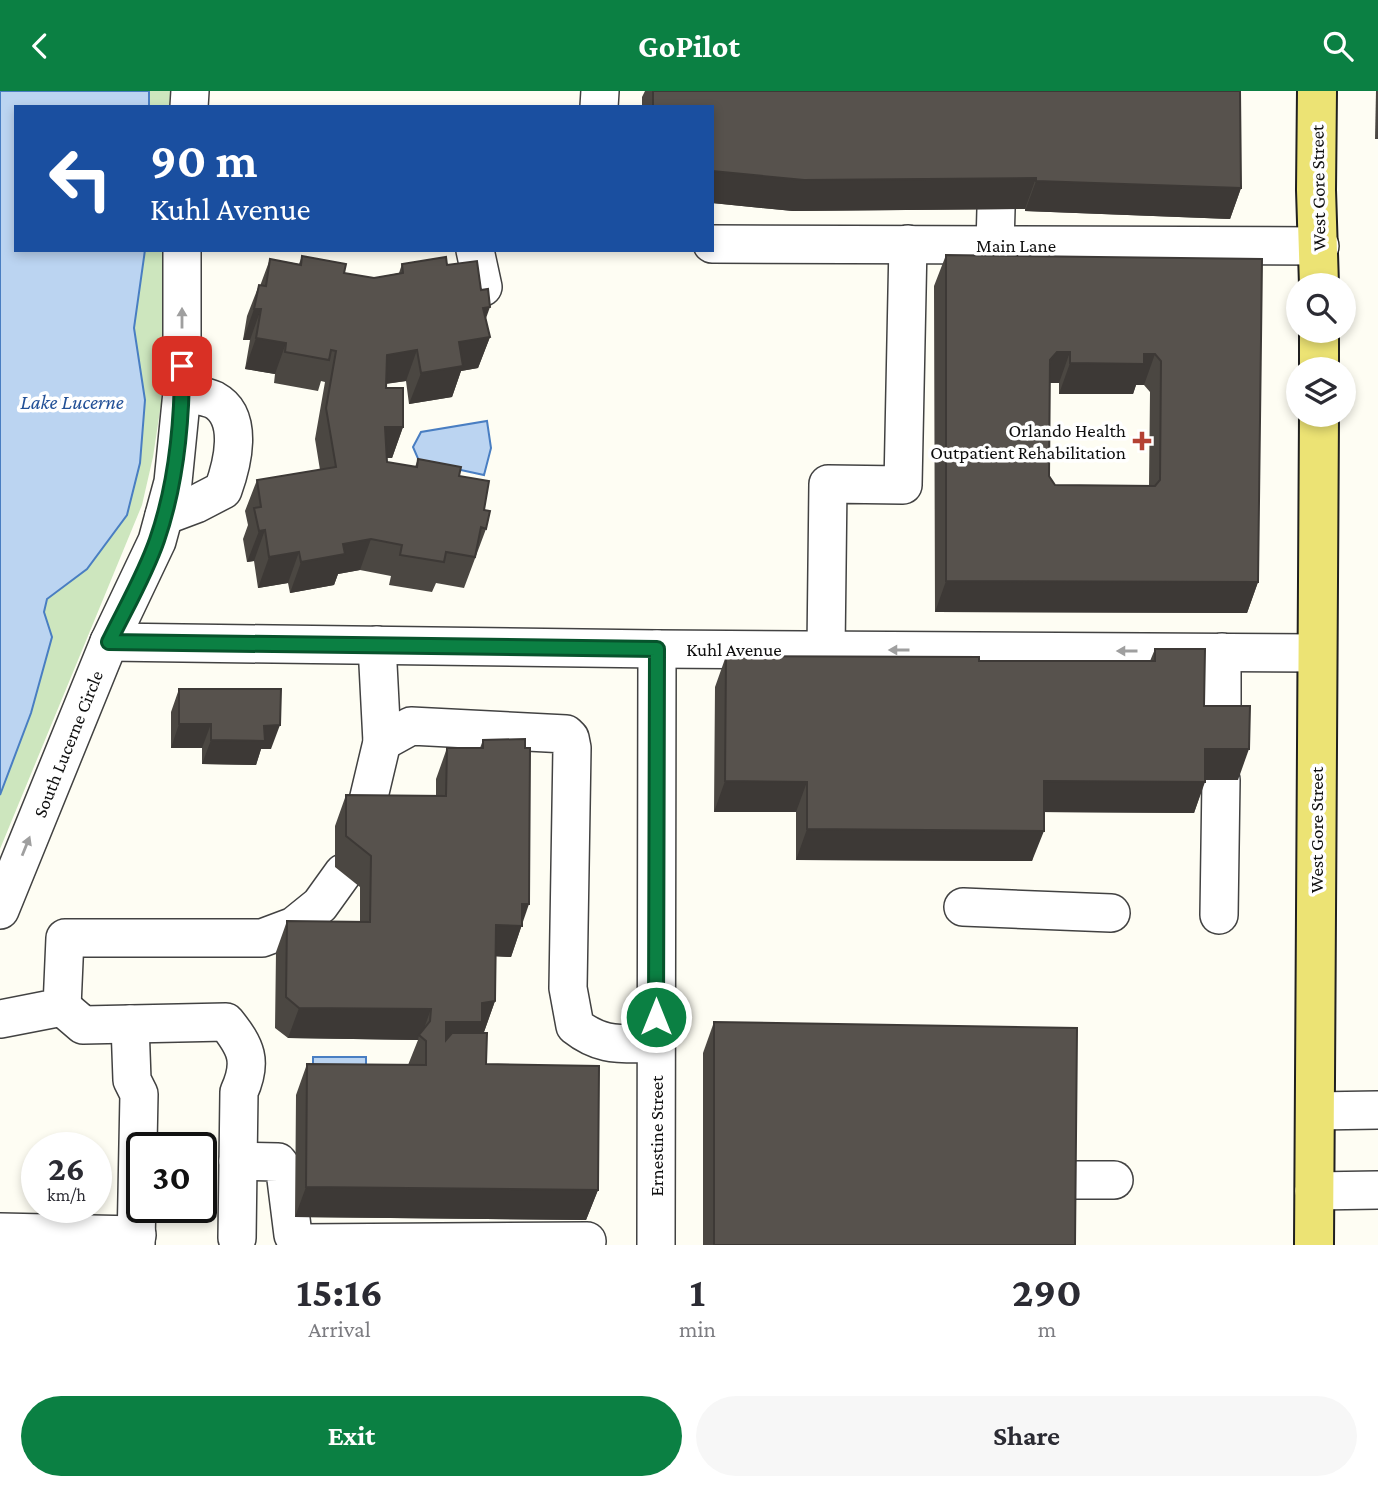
<!DOCTYPE html>
<style>
:root{--surface:#fff;--page:#f7f7f7;--text:#2b2b33;--muted:#7c7c81;--accent:#0b8043}
body{margin:0;font-family:"Crimson Pro",serif;background:var(--page);color:var(--text);height:100vh;display:flex;flex-direction:column;font-size:26px;white-space:nowrap}
*{box-sizing:border-box;margin:0}
p{font-size:23px;color:var(--muted)}
.icon{flex:none;width:38px;height:38px;fill:none;stroke:currentColor;stroke-width:2;stroke-linecap:round;stroke-linejoin:round}
.map{position:relative;height:1154px;overflow:hidden}
.details{display:flex;flex-direction:column;background:var(--surface);flex:1}
.details>*{flex:none}
.hud{position:absolute;left:14px;top:14px;width:700px;height:147px;border-radius:0px;box-shadow:0 4px 10px #0003;background:#1a4fa0;color:#fff;overflow:hidden}
.tools{position:absolute;left:1286px;top:182px;display:grid;gap:14px}
.tools a{display:grid;place-items:center;width:70px;height:70px;border-radius:50%;background:var(--surface);box-shadow:0 4px 10px #0003;font-size:35px}
.speed{position:absolute;left:21px;top:1041px;display:flex;gap:14px;font-size:35px;font-weight:700;text-align:center}
.speed>*{display:grid;place-content:center;width:91px;height:91px;border-radius:50%;background:var(--surface);box-shadow:0 4px 10px #0003;line-height:1}
.speed small{font-size:18px;font-weight:400}
.speed .limit{border:4px solid #111;border-radius:10px;background:#fff;color:#111}
.pin{position:absolute;display:grid;place-items:center;width:60px;height:60px;color:#fff;margin:-30px;border-radius:14px;box-shadow:0 4px 10px #0006}
.me{position:absolute;width:77px;margin:-38px;rotate:0deg;stroke-linejoin:round;filter:drop-shadow(0 0 5px #0008)}
.turn{display:flex;align-items:center;gap:24px;height:147px;padding:0 21px;font-size:32px}
.turn .icon{width:91px;height:91px;stroke-width:2.5}
.turn b{display:block;font-size:49px;line-height:60px}
.eta{display:flex;justify-content:space-evenly;align-items:center;height:119px;text-align:center}
.eta b{font-size:42px;font-weight:700;line-height:49px}
.button{display:flex;gap:14px;margin-top:auto;padding:14px 21px}
.button a{flex:1;height:80px;border-radius:42px;background:var(--accent);color:#fff;font-size:28px;font-weight:700;line-height:80px;text-align:center}
.button a+a{background:var(--page);color:var(--text)}
header{display:flex;justify-content:space-between;align-items:center;height:91px;padding:0 21px;background:var(--accent);color:#fff;font-size:32px;font-weight:700}
.map>svg:first-child{display:block}
</style>
<header><svg class="icon" aria-label="back" viewBox="0 0 24 24"><path d="M15 5l-7 7 7 7"/></svg>GoPilot<svg class="icon" aria-label="search" viewBox="0 0 24 24"><circle cx="10" cy="10" r="6"/><path d="M15 15l6 6"/></svg></header>
<div class="map">
<svg width="1378" height="1154" viewBox="0 0 1378 1154">
<rect width="100%" height="100%" fill="#fefdf3"/>
<g fill="#cde6be">
<polygon points="149,0 175,0 174,16 149,16"/>
<polygon points="145,159 169,159 161,313 153,366 142,414 0,758 0,704 31,622 52,546 44,520 47,507 61,496 145,309 134,237"/>
</g>
<g fill="#bbd4f1" stroke="#497ec2" stroke-width="2">
<polygon points="0,0 149,0 149,16 16,16 16,159 145,159 134,237 145,309 140,372 127,424 87,478 47,508 44,521 52,546 31,622 0,704"/>
<polygon points="487,330 491,357 484,384 419,370 413,356 421,341"/>
<polygon points="313,966 366,966 366,995 313,994"/>
</g>
<g fill="none" stroke-linecap="round" stroke-linejoin="round">
<defs>
<g id="minor">
<polyline points="189,16 190,0"/>
<polyline points="599,16 600,0"/>
<polyline points="712,153 1320,155"/>
<polyline points="995,154 996,118"/>
<polyline points="475,159 483,196"/>
<path d="M 164,425 L 196,413 L 223,399 C 232,374 245,326 214,309 C 205,305 192,304 182,301"/>
<polyline points="109,551 657,558 1317,562"/>
<polyline points="826,559 828,393 903,394 908,153"/>
<polyline points="1222,646 1222,561"/>
<path d="M 382,651 L 411,635 L 566,643 L 570,647 L 572,657 L 568,897 L 575,935 C 603,957 622,952 656,953"/>
<polyline points="362,735 382,651 377,554"/>
<polyline points="963,816 1111,822"/>
<polyline points="0,819 109,551 157,450 173,391 182,301 182,159"/>
<polyline points="1219,824 1221,689"/>
<path d="M 62,916 L 83,934 L 226,931 C 246,956 253,970 239,1001 L 237,1147"/>
<polyline points="0,928 62,916 65,847 262,847 294,835 320,814 343,782"/>
<polyline points="130,933 132,989 139,1003 136,1154"/>
<polyline points="1315,1020 1378,1019"/>
<polyline points="238,1070 278,1071 285,1080 293,1144 302,1152 587,1150"/>
<polyline points="1065,1089 1114,1089"/>
<polyline points="1314,1100 1378,1099"/>
<polyline points="0,1141 137,1144"/>
<polyline points="656,1154 657,558"/>
</g>
<g id="major">
<polyline points="1317,0 1316,99 1319,194"/>
<polyline points="1319,278 1319,240"/>
<polyline points="1314,1154 1319,324"/>
</g>
</defs>
<use href="#minor" stroke="#424242" stroke-width="40"/>
<use href="#major" stroke="#202020" stroke-width="42"/>
<use href="#minor" stroke="#fff" stroke-width="37"/>
<use href="#major" stroke="#ece374" stroke-width="38"/>
</g>
<g fill="#4b4742" fill-rule="evenodd">
<polygon points="645,0 1240,0 1241,97 1230,128 1025,120 1025,118 793,120 712,112 712,16 642,16 642,6"/>
<polygon points="1376,0 1378,0 1378,48 1375,48"/>
<path d="M 946,164 L 1262,168 L 1258,491 L 1247,522 L 935,521 L 934,195 ZM 1050,292 L 1059,292 L 1059,303 L 1133,303 L 1136,294 L 1144,294 L 1150,301 L 1149,395 L 1055,394 L 1049,385 Z"/>
<polygon points="302,165 344,182 374,187 399,182 402,173 447,174 486,228 490,246 478,277 461,280 452,306 409,313 406,290 386,293 386,297 403,336 392,367 387,367 387,371 415,376 418,368 459,385 484,419 486,438 464,497 436,492 432,501 389,494 391,485 360,479 338,483 334,494 290,502 288,492 258,497 254,470 247,471 243,448 248,434 245,420 257,389 320,379 315,348 325,291 321,290 318,300 274,292 275,283 245,278 250,249 243,249 247,225 259,194 260,195 270,168 299,173"/>
<polygon points="1155,558 1204,615 1238,689 1205,689 1194,722 1044,721 1032,770 796,769 796,721 714,721 715,596 726,565 979,570 1150,570"/>
<polygon points="179,598 271,658 261,658 256,674 202,673 202,657 171,657 171,621"/>
<polygon points="483,649 522,833 511,866 496,865 495,910 484,941 477,942 486,973 598,1099 586,1129 295,1126 296,1004 307,973 408,974 418,949 288,947 275,937 276,861 287,830 360,831 360,796 335,776 335,735 346,704 436,705 436,688 447,657 480,657"/>
<polygon points="714,931 1075,1154 703,1154 703,962"/>
</g>
<g fill="#3d3936">
<polygon points="712,80 1036,87 1025,118 793,120 712,112"/>
<polygon points="1036,90 1241,97 1230,128 1025,120"/>
<polygon points="490,216 479,247 483,217"/>
<polygon points="254,218 261,218 250,249 243,249"/>
<polygon points="490,246 478,277 461,280 452,306 409,313 421,282 459,251"/>
<polygon points="256,247 286,252 275,283 245,278"/>
<polygon points="417,259 406,290 375,294 387,264"/>
<polygon points="1057,261 1070,261 1059,292 1046,292 1050,269"/>
<polygon points="1144,263 1155,263 1144,294 1136,294 1133,303 1059,303 1070,272"/>
<polygon points="385,336 403,336 392,367 374,367"/>
<polygon points="265,439 254,470 247,471 259,440"/>
<polygon points="371,448 360,479 338,483 334,494 290,502 301,471 343,453"/>
<polygon points="299,461 288,492 258,497 269,466"/>
<polygon points="946,490 1258,491 1247,522 935,521"/>
<polygon points="179,633 211,633 202,657 171,657"/>
<polygon points="280,634 271,658 261,658 256,674 202,673 211,649 264,635"/>
<polygon points="1205,658 1249,658 1238,689 1194,689"/>
<polygon points="725,690 807,691 796,721 714,721"/>
<polygon points="1044,690 1205,691 1194,722 1033,721"/>
<polygon points="807,738 1044,740 1032,770 796,769"/>
<polygon points="522,813 529,813 511,866 485,865 496,834"/>
<polygon points="495,910 484,941 478,942 470,962 435,961 446,931 482,912"/>
<polygon points="299,917 431,918 421,946 419,944 418,949 288,947"/>
<polygon points="306,1096 598,1099 586,1129 295,1126"/>
</g>
<g fill="#57524d" stroke="#3d3936" stroke-width="2" fill-rule="evenodd">
<polygon points="653,0 1240,0 1241,97 1036,90 1036,87 804,89 712,80 712,16 653,16"/>
<path d="M 946,164 L 1262,168 L 1258,491 L 946,490 ZM 1057,261 L 1070,261 L 1070,272 L 1144,273 L 1144,263 L 1155,263 L 1161,270 L 1160,389 L 1155,395 L 1055,394 L 1049,385 L 1050,269 Z"/>
<polygon points="302,165 346,173 344,182 374,187 403,182 402,173 446,166 447,174 477,170 481,199 488,198 490,216 483,217 490,246 459,251 463,275 421,282 417,259 387,264 386,297 403,297 403,336 385,336 387,371 417,376 418,368 461,376 459,385 489,390 484,419 490,420 486,438 481,436 475,466 446,461 444,471 400,464 402,454 371,448 343,453 345,463 301,471 299,461 269,466 265,439 259,440 254,417 261,416 257,389 336,376 326,317 336,260 331,259 329,269 285,261 286,252 256,247 261,218 254,218 259,194 266,195 270,168 301,174"/>
<polygon points="1155,558 1205,558 1204,615 1250,615 1249,658 1205,658 1205,691 1044,690 1044,740 807,738 807,691 725,690 726,565 979,566 979,570 1155,570"/>
<polygon points="179,598 281,598 280,634 264,635 265,650 211,649 211,633 179,633"/>
<polygon points="525,648 525,657 530,657 529,813 522,813 522,835 496,834 495,910 482,912 482,931 446,931 446,949 452,942 487,942 486,973 599,975 598,1099 306,1096 307,973 426,974 426,950 419,944 430,930 431,918 299,917 286,906 287,830 370,831 371,765 346,745 346,704 446,705 447,657 483,657 483,649"/>
<polygon points="714,931 1077,937 1075,1154 714,1154"/>
</g>
<defs><path id="oneway-solid" d="M-6-.8H1V-3.2L6.5 0L1 3.2V.8H-6Z" transform="scale(1.75)"/></defs>
<g fill="#9f9f9f">
<use href="#oneway-solid" transform="translate(182 227) rotate(-90)"/>
<use href="#oneway-solid" transform="translate(899 559) rotate(-180)"/>
<use href="#oneway-solid" transform="translate(1127 560) rotate(-180)"/>
<use href="#oneway-solid" transform="translate(26 755) rotate(-68)"/>
</g>
<g fill="none" stroke-linecap="round" stroke-linejoin="round">
<defs>
<path id="route" d="M 182,275 C 182,333 176,394 157,449 C 145,484 125,518 109,551 L 657,558 L 656,926"/>
</defs>
<use href="#route" stroke="#07532c" stroke-width="18"/>
<use href="#route" stroke="#0b8043" stroke-width="12"/>
</g>
<path fill="#b44133" stroke="#fff" stroke-width="2.5" d="M1138.5 339.5h7v7h7v7h-7v7h-7v-7h-7v-7h7z"/>
<g text-anchor="middle" dominant-baseline="central" stroke-width="7" stroke-linejoin="round" paint-order="stroke">
<g font-size="19" fill="#0f0f0f" stroke="#fff">
<text transform="translate(1318 97) rotate(-91)">West Gore Street</text>
<text x="1016" y="154">Main Lane</text>
<text x="734" y="558">Kuhl Avenue</text>
<text transform="translate(68 653) rotate(-68)">South Lucerne Circle</text>
<text transform="translate(1316 739) rotate(-90)">West Gore Street</text>
<text transform="translate(656 1045) rotate(-90)">Ernestine Street</text>
</g>
<g font-size="19" fill="#0f0f0f" stroke="#fff" text-anchor="end">
<text x="1126" y="339">Orlando Health<tspan x="1126" dy="22">Outpatient Rehabilitation</tspan></text>
</g>
<g font-size="21" font-style="italic" fill="#235197" stroke="#fff">
<text x="72" y="311">Lake Lucerne</text>
</g>
</g>
</svg>
<div class="tools">
<a><svg class="icon" aria-label="search" viewBox="0 0 24 24"><circle cx="10" cy="10" r="6"/><path d="M15 15l6 6"/></svg></a>
<a><svg class="icon" aria-label="layers" viewBox="0 0 24 24"><path d="M12 4l9 5-9 5-9-5zM3 14l9 5 9-5"/></svg></a>
</div>
<div class="speed"><div>26<small>km/h</small></div><div class="limit">30</div></div>
<div class="pin" style="left:182px;top:275px;background:#d93025"><svg class="icon" aria-label="arrive" viewBox="0 0 24 24"><path d="M6 21V4h12l-3 4 3 4H6"/></svg></div>
<svg class="me" style="left:656px;top:926px" viewBox="-20 -20 40 40"><circle r="17" fill="#0b8043" stroke="#fff" stroke-width="3"/><path d="M0-11L8 9 0 5-8 9z" fill="#fff"/></svg>
<div class="hud">
<div class="turn"><svg class="icon" aria-label="left" viewBox="0 0 24 24"><path d="M17 20v-9H6M10 6l-5 5 5 5"/></svg><div><b>90 m</b>Kuhl Avenue</div></div>
</div>
</div>
<section class="details">
<div class="eta">
<div><b>15:16</b><p>Arrival</p></div>
<div><b>1</b><p>min</p></div>
<div><b>290</b><p>m</p></div>
</div>
<div class="button"><a>Exit</a><a>Share</a></div>
</section>
